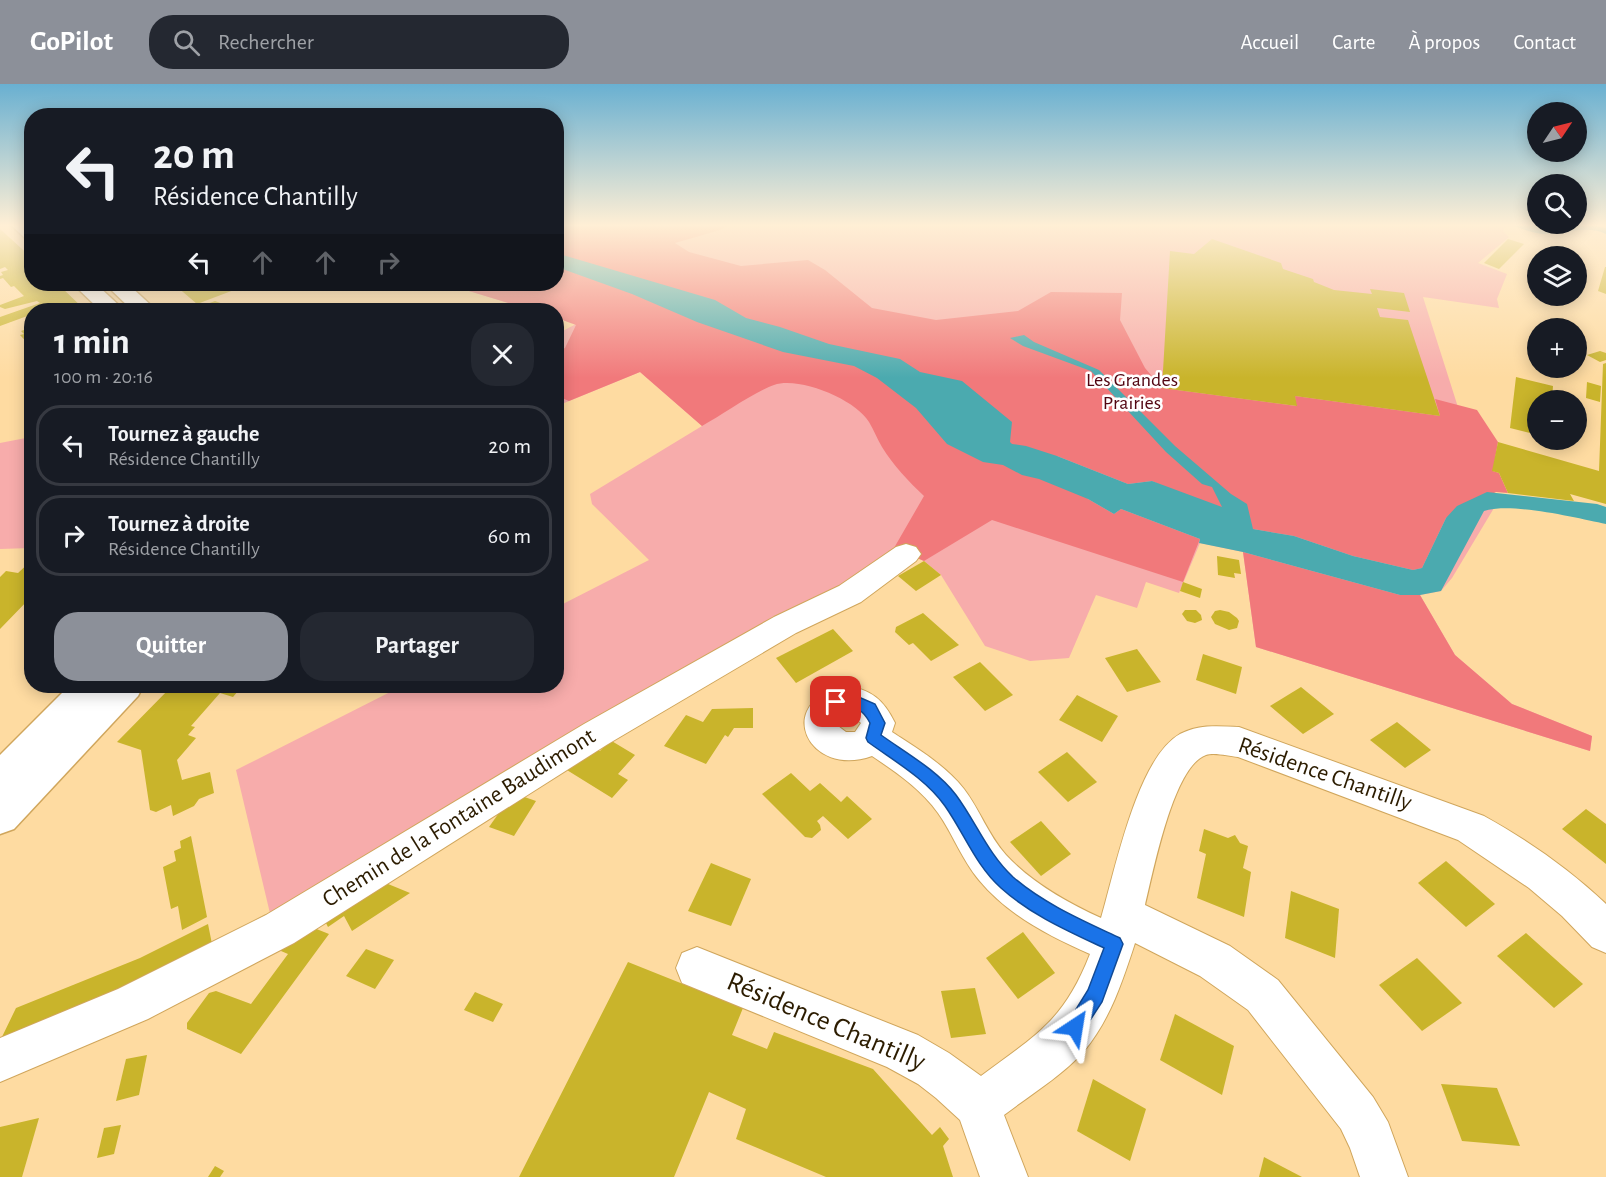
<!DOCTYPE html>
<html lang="fr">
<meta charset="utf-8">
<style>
:root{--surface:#171b24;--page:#242831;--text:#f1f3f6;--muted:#9ea1a6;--line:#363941;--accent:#8c9099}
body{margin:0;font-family:"Alegreya Sans",sans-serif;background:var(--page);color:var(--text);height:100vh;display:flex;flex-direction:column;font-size:22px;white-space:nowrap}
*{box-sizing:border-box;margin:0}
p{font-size:20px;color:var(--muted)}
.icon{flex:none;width:33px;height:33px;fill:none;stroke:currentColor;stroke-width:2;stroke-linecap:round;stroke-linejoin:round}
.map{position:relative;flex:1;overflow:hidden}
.drawer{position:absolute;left:24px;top:219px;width:540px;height:390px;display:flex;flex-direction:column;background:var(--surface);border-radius:24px;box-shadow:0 3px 15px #0003}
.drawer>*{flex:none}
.top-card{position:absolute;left:24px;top:24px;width:540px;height:183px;border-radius:24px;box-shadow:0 3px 15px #0003;background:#171b24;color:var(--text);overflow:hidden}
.needle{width:39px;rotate:55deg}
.fabs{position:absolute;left:1527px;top:18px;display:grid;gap:12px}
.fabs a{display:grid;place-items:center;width:60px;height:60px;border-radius:50%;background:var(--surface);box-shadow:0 3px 15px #0003;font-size:30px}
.pin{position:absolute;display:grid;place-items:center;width:51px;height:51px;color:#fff;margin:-26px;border-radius:12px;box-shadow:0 3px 9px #0006}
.me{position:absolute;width:66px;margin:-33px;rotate:33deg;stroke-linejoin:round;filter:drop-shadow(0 0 4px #0008)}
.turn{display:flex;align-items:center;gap:21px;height:126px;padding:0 30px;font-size:27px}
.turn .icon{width:78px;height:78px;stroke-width:2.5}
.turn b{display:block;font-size:42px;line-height:51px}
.lanes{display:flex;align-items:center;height:57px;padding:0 30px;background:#0003;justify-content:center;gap:30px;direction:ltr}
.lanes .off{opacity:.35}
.round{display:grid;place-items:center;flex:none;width:63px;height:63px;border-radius:24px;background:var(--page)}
.headline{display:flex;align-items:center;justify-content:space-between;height:102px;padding:0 30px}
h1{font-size:36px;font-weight:600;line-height:45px}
.cta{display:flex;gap:12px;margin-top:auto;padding:12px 30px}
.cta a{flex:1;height:69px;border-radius:24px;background:var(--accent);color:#fff;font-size:24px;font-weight:600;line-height:69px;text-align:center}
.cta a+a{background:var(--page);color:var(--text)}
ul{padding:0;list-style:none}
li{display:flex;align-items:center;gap:18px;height:81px;margin:0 12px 9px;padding:0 18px;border:3px solid var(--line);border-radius:24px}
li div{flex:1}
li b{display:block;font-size:22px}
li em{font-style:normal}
header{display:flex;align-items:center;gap:36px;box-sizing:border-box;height:84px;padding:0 30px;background:var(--accent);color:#fff}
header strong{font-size:28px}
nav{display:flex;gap:33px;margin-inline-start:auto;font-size:21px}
.search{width:420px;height:54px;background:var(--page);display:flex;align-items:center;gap:15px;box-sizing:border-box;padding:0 21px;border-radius:24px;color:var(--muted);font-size:22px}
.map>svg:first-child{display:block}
</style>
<header>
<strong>GoPilot</strong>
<div class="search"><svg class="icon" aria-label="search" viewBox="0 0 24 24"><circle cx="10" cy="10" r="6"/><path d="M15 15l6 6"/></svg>Rechercher</div>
<nav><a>Accueil</a><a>Carte</a><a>À propos</a><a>Contact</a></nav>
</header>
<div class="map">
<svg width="1606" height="1093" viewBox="0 0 1606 1093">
<rect width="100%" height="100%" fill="#fedba1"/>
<g fill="#f7acab">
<polygon points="557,141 1507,141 1503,147 1509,153 1478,179 1507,190 1497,215 1499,224 1423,213 1463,339 1490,405 1500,414 1452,494 1441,507 1420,511 1455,571 1512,620 1592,652 1590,667 1256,563 1243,468 1200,459 1179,509 1146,498 1137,524 1096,511 1069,574 1030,577 985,562 941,491 924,477 894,464 891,469 831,507 765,538 273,842 236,686 402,602 556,602 557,523 649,476 592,420 590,410 702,342 640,288 557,322 557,250 576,240 557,234 556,226 531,226 446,200 556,200"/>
<polygon points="31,353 31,464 0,465 0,359"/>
</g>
<g fill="#f1797b">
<path d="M 557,141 L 729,141 L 720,146 L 675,159 L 689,168 L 741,182 L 808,176 L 825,186 L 872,224 L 936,236 L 1018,227 L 1051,208 L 1122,209 L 1120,236 L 1145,284 L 1162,304 L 1296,322 L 1295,312 L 1440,332 L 1435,315 L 1477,326 L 1498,358 L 1493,387 L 1499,389 L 1508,409 L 1496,408 L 1446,434 L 1422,484 L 1413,486 L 1353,472 L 1294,452 L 1253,445 L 1152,397 L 1128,400 L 1057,372 L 1088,415 L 1114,430 L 1121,425 L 1200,455 L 1183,498 L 992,436 L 924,477 L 894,464 L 924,412 C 909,398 893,381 882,363 C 877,355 874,346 869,338 C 856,316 800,292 774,301 C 754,308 722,331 702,342 L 640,288 L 569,317 L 557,312 L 557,268 L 565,264 L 576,241 L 557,234 L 556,226 L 531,226 L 446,200 L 556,200 Z"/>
<polygon points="1243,468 1400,511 1420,511 1455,571 1512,620 1592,652 1590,667 1256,563"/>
</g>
<g fill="#4baaaf">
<path d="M 1510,141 L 1595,142 L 1606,144 L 1606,150 C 1589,141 1566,149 1546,150 C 1535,150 1521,144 1510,141 Z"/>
<path d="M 556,169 L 715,216 L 746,234 L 780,243 L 829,260 L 900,275 L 920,288 L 962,297 L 1012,338 L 1010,358 L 1012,360 L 1026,362 L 1057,372 L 1128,400 L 1152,397 L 1222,423 L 1212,403 L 1202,400 L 1166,368 L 1091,287 L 1023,262 L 1010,254 L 1024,251 L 1034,258 L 1099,286 L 1175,362 L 1231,410 L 1247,420 L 1253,445 L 1294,452 L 1353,472 L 1413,486 L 1422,484 L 1446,434 L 1457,422 L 1487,408 L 1597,420 L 1606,423 L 1606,440 C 1577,434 1511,418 1484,427 L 1441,507 L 1420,511 L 1400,511 L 1243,468 L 1199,459 L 1200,455 L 1121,425 L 1114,430 L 1088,415 L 1039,395 L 1022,391 L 1003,381 L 983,378 L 947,360 L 916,324 L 877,294 L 854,282 L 783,268 L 697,238 L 632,210 L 557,183 Z"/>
</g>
<g fill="#c9b42b">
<polygon points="0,145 32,174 32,200 49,200 56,204 61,203 85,226 47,226 44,224 32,226 29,229 30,231 0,242 0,233 40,219 37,217 5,225 0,223 0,221 24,212 14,202 11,203 3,194 0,195 0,192 3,191 1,188 8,186 5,183 0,185"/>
<polygon points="1212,155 1281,179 1283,185 1313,195 1314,198 1334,206 1372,210 1370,205 1404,209 1410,228 1377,224 1380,233 1408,236 1440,332 1295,312 1297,322 1162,304 1170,167 1194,170"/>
<polygon points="1508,155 1524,160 1499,185 1484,179"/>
<polygon points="1605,183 1606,183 1606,210 1598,207"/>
<polygon points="139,200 178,200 158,207 152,201 144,204"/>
<polygon points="185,200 217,200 222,203 228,201 234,206 197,220 176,202"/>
<polygon points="215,217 226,221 212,226 190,226"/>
<polygon points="32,243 32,264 20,251 24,250 21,247"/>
<polygon points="1600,267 1606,269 1606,276 1600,278 1587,271"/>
<polygon points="1606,279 1606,420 1570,410 1574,417 1508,409 1499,389 1492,387 1498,358 1599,387 1603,280"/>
<polygon points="1516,293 1553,302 1552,316 1538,316 1538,351 1510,344"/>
<polygon points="1587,298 1601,302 1600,318 1586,314"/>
<polygon points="1217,472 1239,476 1241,490 1234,489 1235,494 1218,491"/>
<polygon points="32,476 32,512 0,545 0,493 6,487 18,489"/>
<polygon points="924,477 941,491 916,507 898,492"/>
<polygon points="1183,498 1202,505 1200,514 1180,507"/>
<polygon points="1185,526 1196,526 1201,531 1202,536 1195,539 1187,537 1182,530"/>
<polygon points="1220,526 1229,528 1237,534 1239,537 1237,544 1229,546 1215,540 1211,533 1215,527"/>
<polygon points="923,529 959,561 931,577 913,559 909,561 895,548 896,543"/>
<polygon points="833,545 853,567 796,599 776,574"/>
<polygon points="1137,565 1161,598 1127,608 1105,574"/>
<polygon points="1203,570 1242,583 1236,610 1196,596"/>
<polygon points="980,578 1013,611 985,627 953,593"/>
<polygon points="172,602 230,602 228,604 238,607 233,613 220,609 206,625 191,642 195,643 188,651 196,654 177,676 182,696 210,688 214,709 199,715 194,722 173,732 171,721 156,728 150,726 141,666 117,658"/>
<polygon points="1301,603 1334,630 1303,650 1270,622"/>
<polygon points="1077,611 1118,632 1102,658 1059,636"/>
<polygon points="753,624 753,644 734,644 728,653 725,651 706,680 664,662 686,631 703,638 712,625"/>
<polygon points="1397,638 1431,666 1405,684 1370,656"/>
<polygon points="610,656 635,671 618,690 628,696 612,714 562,683 593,664 600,667"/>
<polygon points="1067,668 1097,698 1068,718 1038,688"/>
<polygon points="791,689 810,707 820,699 841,718 847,712 872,735 848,755 823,732 817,737 820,741 821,746 812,754 805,753 762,710"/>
<polygon points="513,709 536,717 514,752 489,743"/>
<polygon points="1586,725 1606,740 1606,780 1562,745"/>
<polygon points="1041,737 1071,770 1041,792 1010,758"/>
<polygon points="1204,745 1228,754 1235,751 1240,759 1248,762 1243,784 1251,788 1244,833 1197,814 1206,770 1199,767"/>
<polygon points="191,752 207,833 182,846 178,822 171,825 163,783 176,777 174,767 181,764 180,757"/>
<polygon points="1446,777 1495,820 1466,843 1418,799"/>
<polygon points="711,779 751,795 731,842 688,827"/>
<polygon points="371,793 410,809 352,847 344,832 328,843 325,837 314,844 329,850 241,970 187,945 187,939 209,909 216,907 251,920 288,870 267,861"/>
<polygon points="1291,807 1339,825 1335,874 1285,854"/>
<polygon points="208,840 214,870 0,965 0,957 16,924 140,874"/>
<polygon points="1023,848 1055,889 1018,915 986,874"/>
<polygon points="1526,849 1583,900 1554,924 1497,872"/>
<polygon points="366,865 394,876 375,905 346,892"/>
<polygon points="1417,874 1462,919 1422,947 1379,901"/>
<polygon points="628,878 743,924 732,951 767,965 774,948 873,985 932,1051 940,1043 949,1055 943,1062 953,1093 826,1093 736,1055 746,1025 709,1008 674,1093 519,1093"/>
<polygon points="975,904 986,950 951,954 941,907"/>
<polygon points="475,908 503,920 493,938 464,926"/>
<polygon points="1175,930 1234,962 1222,1011 1160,976"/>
<polygon points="147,971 139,1011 116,1017 126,975"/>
<polygon points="1093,995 1146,1025 1130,1077 1077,1047"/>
<polygon points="1441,1000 1497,1004 1520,1062 1462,1057"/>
<polygon points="39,1034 22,1093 0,1093 0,1043"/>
<polygon points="121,1041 114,1070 97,1074 104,1044"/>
<polygon points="1264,1073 1302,1093 1259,1093"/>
<polygon points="215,1082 224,1087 220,1093 208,1093"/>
</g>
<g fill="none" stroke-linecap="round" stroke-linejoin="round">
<defs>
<g id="minor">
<polygon points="906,460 916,463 921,470 916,477 861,518 796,549 608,660 294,859 148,935 0,998 0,954 118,905 266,831 584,640 774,533 839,502 896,463"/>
<path d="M 845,602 C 871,605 884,616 895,639 L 892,648 C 918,665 945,681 964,705 C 980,726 988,751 1006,771 C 1032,799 1066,818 1101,834 C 1115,787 1137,674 1180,650 C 1199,640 1218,642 1239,643 L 1484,732 C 1529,757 1569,785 1606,820 L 1606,869 L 1592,863 L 1562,832 L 1529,804 L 1458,756 L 1238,673 C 1229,672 1214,668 1206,671 C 1173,682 1153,789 1145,821 L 1230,862 L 1278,896 L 1373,1013 L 1388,1038 L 1408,1093 L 1360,1093 L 1350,1064 L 1341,1045 L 1248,926 L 1200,892 L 1135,859 C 1123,896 1110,936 1084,967 C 1062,992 1030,1011 1004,1031 L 1028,1093 L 980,1093 L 960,1036 L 936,1014 L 918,1000 L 887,983 L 682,899 L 676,884 L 682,869 L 697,863 L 918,951 L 949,969 L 981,992 C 1036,951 1064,937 1090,870 C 1049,852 1008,831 979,796 C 962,776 953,750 938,729 C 921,705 896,688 872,672 C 808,695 772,618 845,602 ZM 846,630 L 853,632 L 861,639 L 855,648 L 846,648 L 838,642 L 839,635 Z"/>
</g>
<g id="major">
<polygon points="11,141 32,141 32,156 25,154"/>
<polygon points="73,200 96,200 124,226 100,226"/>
<polygon points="105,200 128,200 156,226 132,226"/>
<polygon points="69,602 143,602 138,612 14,745 0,750 0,671"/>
</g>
</defs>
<use href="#minor" stroke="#d0a65c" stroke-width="2"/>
<use href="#major" stroke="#d0a65c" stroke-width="3"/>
<use href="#minor" fill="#fff" fill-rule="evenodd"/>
<use href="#major" fill="#fff" fill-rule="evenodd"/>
</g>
<linearGradient id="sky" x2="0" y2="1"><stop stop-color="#69b0d1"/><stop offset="0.48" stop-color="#ffefd5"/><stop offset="1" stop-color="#ffefd5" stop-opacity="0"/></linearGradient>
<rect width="1606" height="294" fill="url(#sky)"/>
<path fill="#1a73e8" stroke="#114b97" stroke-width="1.5" d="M 854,611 L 875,620 L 885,639 L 881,651 C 906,669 937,686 956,711 C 976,738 988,770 1013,793 C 1044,820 1084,837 1120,854 L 1123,860 L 1102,918 L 1081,950 L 1075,953 L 1068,950 L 1065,943 L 1088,906 L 1104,864 C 1068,847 1031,831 1001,804 C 976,782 964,749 945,722 C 926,695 894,677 868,658 L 866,654 L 870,639 C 858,616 849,629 831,622 L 828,618 L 831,614 Z"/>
<g text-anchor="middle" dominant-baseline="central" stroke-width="5" stroke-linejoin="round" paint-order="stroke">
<g font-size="20" fill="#520511" stroke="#fff">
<text x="1132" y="296">Les Grandes<tspan x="1132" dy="23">Prairies</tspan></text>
</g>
<g font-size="24" fill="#2c1c00" stroke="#fff">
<text transform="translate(1325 690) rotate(19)">Résidence Chantilly</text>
<text transform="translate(459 734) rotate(-32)">Chemin de la Fontaine Baudimont</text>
</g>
<g font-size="28" fill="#2c1c00" stroke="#fff">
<text transform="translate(826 938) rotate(23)">Résidence Chantilly</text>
</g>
</g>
</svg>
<div class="fabs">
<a><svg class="needle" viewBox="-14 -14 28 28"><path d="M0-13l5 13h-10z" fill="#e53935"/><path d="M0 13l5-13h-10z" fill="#9ea1a6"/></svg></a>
<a><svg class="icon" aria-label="search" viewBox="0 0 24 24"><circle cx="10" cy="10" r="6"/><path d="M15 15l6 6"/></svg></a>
<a><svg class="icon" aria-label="layers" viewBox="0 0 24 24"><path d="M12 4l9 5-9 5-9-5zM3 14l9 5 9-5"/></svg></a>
<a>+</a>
<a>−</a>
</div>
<div class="pin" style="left:836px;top:618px;background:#d93025"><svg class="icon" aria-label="arrive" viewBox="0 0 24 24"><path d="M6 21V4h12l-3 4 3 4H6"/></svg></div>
<svg class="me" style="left:1075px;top:943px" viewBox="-20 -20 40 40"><path d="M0-17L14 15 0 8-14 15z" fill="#1a73e8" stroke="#fff" stroke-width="4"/></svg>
<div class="top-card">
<div class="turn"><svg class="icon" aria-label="left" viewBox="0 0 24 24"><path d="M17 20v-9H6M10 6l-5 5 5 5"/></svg><div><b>20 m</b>Résidence Chantilly</div></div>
<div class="lanes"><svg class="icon" aria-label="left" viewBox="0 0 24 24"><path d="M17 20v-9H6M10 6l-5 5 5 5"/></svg><svg class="icon off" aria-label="ahead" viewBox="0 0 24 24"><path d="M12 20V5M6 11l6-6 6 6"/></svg><svg class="icon off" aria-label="ahead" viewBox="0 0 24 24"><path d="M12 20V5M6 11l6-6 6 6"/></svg><svg class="icon off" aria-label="right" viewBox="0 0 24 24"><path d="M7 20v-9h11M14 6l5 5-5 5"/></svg></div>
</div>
<section class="drawer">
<div class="headline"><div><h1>1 min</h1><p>100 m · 20:16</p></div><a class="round"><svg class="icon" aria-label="close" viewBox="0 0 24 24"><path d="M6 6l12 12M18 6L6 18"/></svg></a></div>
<ul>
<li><svg class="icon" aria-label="left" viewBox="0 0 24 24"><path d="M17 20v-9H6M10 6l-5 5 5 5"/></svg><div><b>Tournez à gauche</b><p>Résidence Chantilly</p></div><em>20 m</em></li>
<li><svg class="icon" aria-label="right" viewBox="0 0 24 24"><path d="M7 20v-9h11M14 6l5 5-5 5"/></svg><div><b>Tournez à droite</b><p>Résidence Chantilly</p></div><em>60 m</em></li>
</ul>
<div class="cta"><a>Quitter</a><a>Partager</a></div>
</section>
</div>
